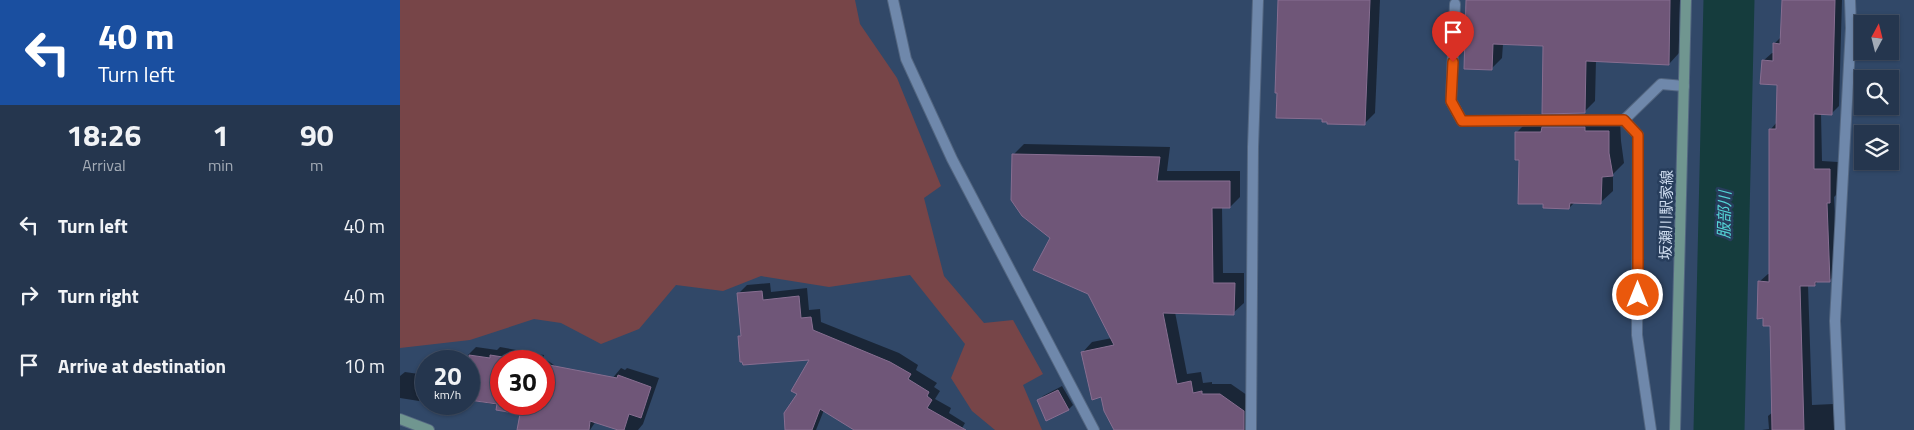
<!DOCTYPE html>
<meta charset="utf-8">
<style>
:root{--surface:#25364e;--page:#314158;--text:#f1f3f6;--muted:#a3abb6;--line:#425066}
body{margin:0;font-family:"Titillium Web","Noto Sans JP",sans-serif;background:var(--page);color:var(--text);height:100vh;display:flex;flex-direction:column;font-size:19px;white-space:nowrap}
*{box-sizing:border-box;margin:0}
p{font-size:16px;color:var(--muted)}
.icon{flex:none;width:28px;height:28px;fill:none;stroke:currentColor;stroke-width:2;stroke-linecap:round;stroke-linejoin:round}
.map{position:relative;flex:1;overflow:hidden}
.panel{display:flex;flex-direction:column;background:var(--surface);width:400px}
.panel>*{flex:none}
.banner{background:#1a4fa0;color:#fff;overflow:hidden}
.needle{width:32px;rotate:7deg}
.fabs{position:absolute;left:1454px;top:15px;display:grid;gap:10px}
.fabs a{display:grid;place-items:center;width:45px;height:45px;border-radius:0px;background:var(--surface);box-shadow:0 1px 4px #0004,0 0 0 1px var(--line);font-size:25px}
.speed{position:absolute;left:15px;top:350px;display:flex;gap:10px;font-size:25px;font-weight:700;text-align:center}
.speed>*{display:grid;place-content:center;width:65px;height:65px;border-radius:50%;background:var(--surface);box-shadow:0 1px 4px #0004,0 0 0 1px var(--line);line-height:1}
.speed small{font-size:12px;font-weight:400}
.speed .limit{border:8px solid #d22;background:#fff;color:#111}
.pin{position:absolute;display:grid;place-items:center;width:42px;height:42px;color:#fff;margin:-51px -21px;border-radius:50% 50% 50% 0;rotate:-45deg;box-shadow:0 0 5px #0007}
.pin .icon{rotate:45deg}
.me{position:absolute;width:55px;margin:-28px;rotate:0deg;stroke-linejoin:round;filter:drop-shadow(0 0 4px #0008)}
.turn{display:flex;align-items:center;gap:18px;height:105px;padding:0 15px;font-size:22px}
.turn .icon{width:65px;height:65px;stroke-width:2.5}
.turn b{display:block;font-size:35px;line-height:42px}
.eta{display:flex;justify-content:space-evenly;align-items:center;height:85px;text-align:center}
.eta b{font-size:30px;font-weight:700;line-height:35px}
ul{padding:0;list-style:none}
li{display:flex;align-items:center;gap:15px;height:70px;padding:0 15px}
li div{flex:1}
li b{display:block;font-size:19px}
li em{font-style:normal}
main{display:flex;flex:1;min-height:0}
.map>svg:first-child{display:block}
</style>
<main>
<section class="panel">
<div class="banner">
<div class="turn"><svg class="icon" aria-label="left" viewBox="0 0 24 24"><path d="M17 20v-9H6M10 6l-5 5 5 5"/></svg><div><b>40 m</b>Turn left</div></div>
</div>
<div class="eta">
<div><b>18:26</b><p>Arrival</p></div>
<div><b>1</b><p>min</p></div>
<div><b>90</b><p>m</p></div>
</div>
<ul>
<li><svg class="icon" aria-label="left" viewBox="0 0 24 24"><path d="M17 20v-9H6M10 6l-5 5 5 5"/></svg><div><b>Turn left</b></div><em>40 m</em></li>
<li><svg class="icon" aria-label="right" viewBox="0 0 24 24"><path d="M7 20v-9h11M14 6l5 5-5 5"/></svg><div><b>Turn right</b></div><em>40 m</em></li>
<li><svg class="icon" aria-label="arrive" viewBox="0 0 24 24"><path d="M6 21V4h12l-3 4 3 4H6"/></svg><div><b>Arrive at destination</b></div><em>10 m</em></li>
</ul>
</section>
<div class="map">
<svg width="1514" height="430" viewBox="0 0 1514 430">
<rect width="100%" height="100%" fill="#314868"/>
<polygon fill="#774548" points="0,0 455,0 460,24 497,78 541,186 524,198 544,276 584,323 613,320 643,374 623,385 642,430 595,430 572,411 551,378 565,344 510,275 429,287 361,276 323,291 276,285 239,329 201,344 161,323 134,319 70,340 0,348"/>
<g fill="#0007" fill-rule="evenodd">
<polygon points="879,0 980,0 975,113 964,124"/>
<polygon points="1068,0 1280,0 1279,53 1269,64 1196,60 1195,101 1184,112 1144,45 1103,44 1102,58 1091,69"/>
<polygon points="1383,0 1442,0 1439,106 1431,114 1421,113 1422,161 1438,162 1437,194 1434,197 1437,273 1429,281 1418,281 1415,285 1408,285 1412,405 1433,404 1435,430 1362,430 1369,429 1368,416 1373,412 1371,325 1359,282 1368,274 1370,274 1371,129 1377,122 1379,83 1363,61 1372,53 1374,53 1374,44 1381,37"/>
<polygon points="1220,119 1221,141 1224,163 1213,174 1213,191 1201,202 1175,202 1169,208 1120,159 1116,133 1128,121"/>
<polygon points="624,144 770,147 767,171 840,171 840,197 830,207 822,207 823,273 844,273 844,303 833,313 775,312 787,374 801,372 803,383 812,382 812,384 831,384 854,400 853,430 716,430 682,353 692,342 712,338 689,293 652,237 613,155"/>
<polygon points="370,283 371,292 407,288 409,310 420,309 421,322 499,353 518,365 516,370 537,383 534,387 540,391 535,399 551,408 549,413 565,423 561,430 456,430 424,410 416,430 387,430 411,358 339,337 342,334 338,294 347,285"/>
<path d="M 76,347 L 97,350 L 100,347 L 144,355 L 144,358 L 161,370 L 211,380 L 221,368 L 225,370 L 227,368 L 259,378 L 243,424 L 238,430 L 226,430 L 196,421 L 190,430 L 118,430 L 121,413 L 98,405 L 69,400 L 69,361 L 67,361 L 68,355 ZM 101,361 L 144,361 L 144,404 L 101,404 Z"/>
<polygon points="5,372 26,375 23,396 19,401 0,398 0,376"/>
<polygon points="662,386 673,405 669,409 639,401 643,396"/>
</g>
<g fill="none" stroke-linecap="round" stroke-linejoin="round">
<polyline stroke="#153c3d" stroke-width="51" points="1319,430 1329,0"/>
</g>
<g fill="#6f5678" stroke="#876e91">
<polygon points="878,0 970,0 965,125 927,124 927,122 922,122 922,119 876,118 877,93 875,93"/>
<polygon points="1066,0 1270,0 1269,65 1186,61 1185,113 1142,114 1143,46 1093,44 1092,70 1064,69"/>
<polygon points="1382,0 1435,0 1432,115 1414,114 1414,169 1430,169 1430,203 1427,203 1430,282 1415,282 1415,286 1400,286 1404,430 1372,430 1370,326 1363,326 1363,318 1357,319 1358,281 1369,282 1369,129 1376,129 1377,85 1360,84 1362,60 1373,61 1373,43 1380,44"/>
<polygon points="1142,127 1185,127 1185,131 1209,131 1209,153 1213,176 1202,177 1201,204 1170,203 1169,209 1143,208 1143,204 1118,204 1119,160 1115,160 1115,132 1141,132"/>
<polygon points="612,154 760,157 757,181 830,181 830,208 812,208 813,283 835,283 834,315 763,313 777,384 791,381 793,393 802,391 802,394 820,394 844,411 844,430 714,430 704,411 701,397 692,400 681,352 714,345 688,294 633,270 650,238 622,216 611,200"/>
<polygon points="362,291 363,300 399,296 401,318 411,317 413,330 490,362 511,374 508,379 529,392 527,396 532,400 527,408 566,430 454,430 420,409 412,430 385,430 384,413 397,394 391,391 409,360 343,365 342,362 340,362 338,336 341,336 337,293"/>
<polygon points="69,355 90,358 90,355 128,361 101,361 101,404 144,404 144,364 217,378 218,375 251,387 241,418 229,414 224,430 218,430 190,421 189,430 117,430 120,414 96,410 97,404 69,400"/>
<polygon points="658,390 669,410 646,421 637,400"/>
</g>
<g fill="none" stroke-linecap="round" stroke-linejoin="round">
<defs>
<g id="street">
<polyline points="493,0 506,59 552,159 694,430"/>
<polyline points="1055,4 1051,101 1062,121 1224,120 1238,135 1237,335 1251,430"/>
<polyline points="1224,120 1261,84 1284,86"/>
<polyline points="851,430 853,147 858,0"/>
<polyline points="1440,430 1435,321 1451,28 1450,0"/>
</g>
<g id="secondary">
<polyline points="0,419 29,430"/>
<polyline points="1275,430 1286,0"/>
</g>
</defs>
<use href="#street" stroke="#536680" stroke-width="12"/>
<use href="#secondary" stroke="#536680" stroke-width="12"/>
<use href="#street" stroke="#6f88ab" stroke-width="10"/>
<use href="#secondary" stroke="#709690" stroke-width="10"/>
</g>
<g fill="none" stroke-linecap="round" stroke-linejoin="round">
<defs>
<polyline id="route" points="1053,62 1051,101 1062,121 1224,120 1238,135 1238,295"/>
</defs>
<use href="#route" stroke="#983908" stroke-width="12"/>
<use href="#route" stroke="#ea580c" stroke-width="9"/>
</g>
<g text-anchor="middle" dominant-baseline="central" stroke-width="5" stroke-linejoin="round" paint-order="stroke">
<g font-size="15" fill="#cfddf0" stroke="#273d5c">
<text transform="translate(1266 215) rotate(-89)">坂瀬川駅家線</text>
</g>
<g font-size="16" font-style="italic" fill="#54d4d6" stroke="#273d5c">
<text transform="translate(1324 215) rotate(-89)">服部川</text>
</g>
</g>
</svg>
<div class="fabs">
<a><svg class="needle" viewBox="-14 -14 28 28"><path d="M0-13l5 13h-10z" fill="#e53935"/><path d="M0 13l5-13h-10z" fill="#a3abb6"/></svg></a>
<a><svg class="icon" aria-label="search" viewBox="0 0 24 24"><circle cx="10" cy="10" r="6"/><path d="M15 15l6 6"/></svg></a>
<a><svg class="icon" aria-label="layers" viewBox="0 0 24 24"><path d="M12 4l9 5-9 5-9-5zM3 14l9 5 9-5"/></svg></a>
</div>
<div class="speed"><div>20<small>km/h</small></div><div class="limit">30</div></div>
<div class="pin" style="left:1053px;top:62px;background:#d93025"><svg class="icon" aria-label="arrive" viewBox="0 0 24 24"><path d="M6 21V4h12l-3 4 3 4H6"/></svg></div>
<svg class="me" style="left:1238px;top:295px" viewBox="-20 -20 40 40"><circle r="17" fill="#ea580c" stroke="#fff" stroke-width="3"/><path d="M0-11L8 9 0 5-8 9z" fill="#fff"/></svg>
</div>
</main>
